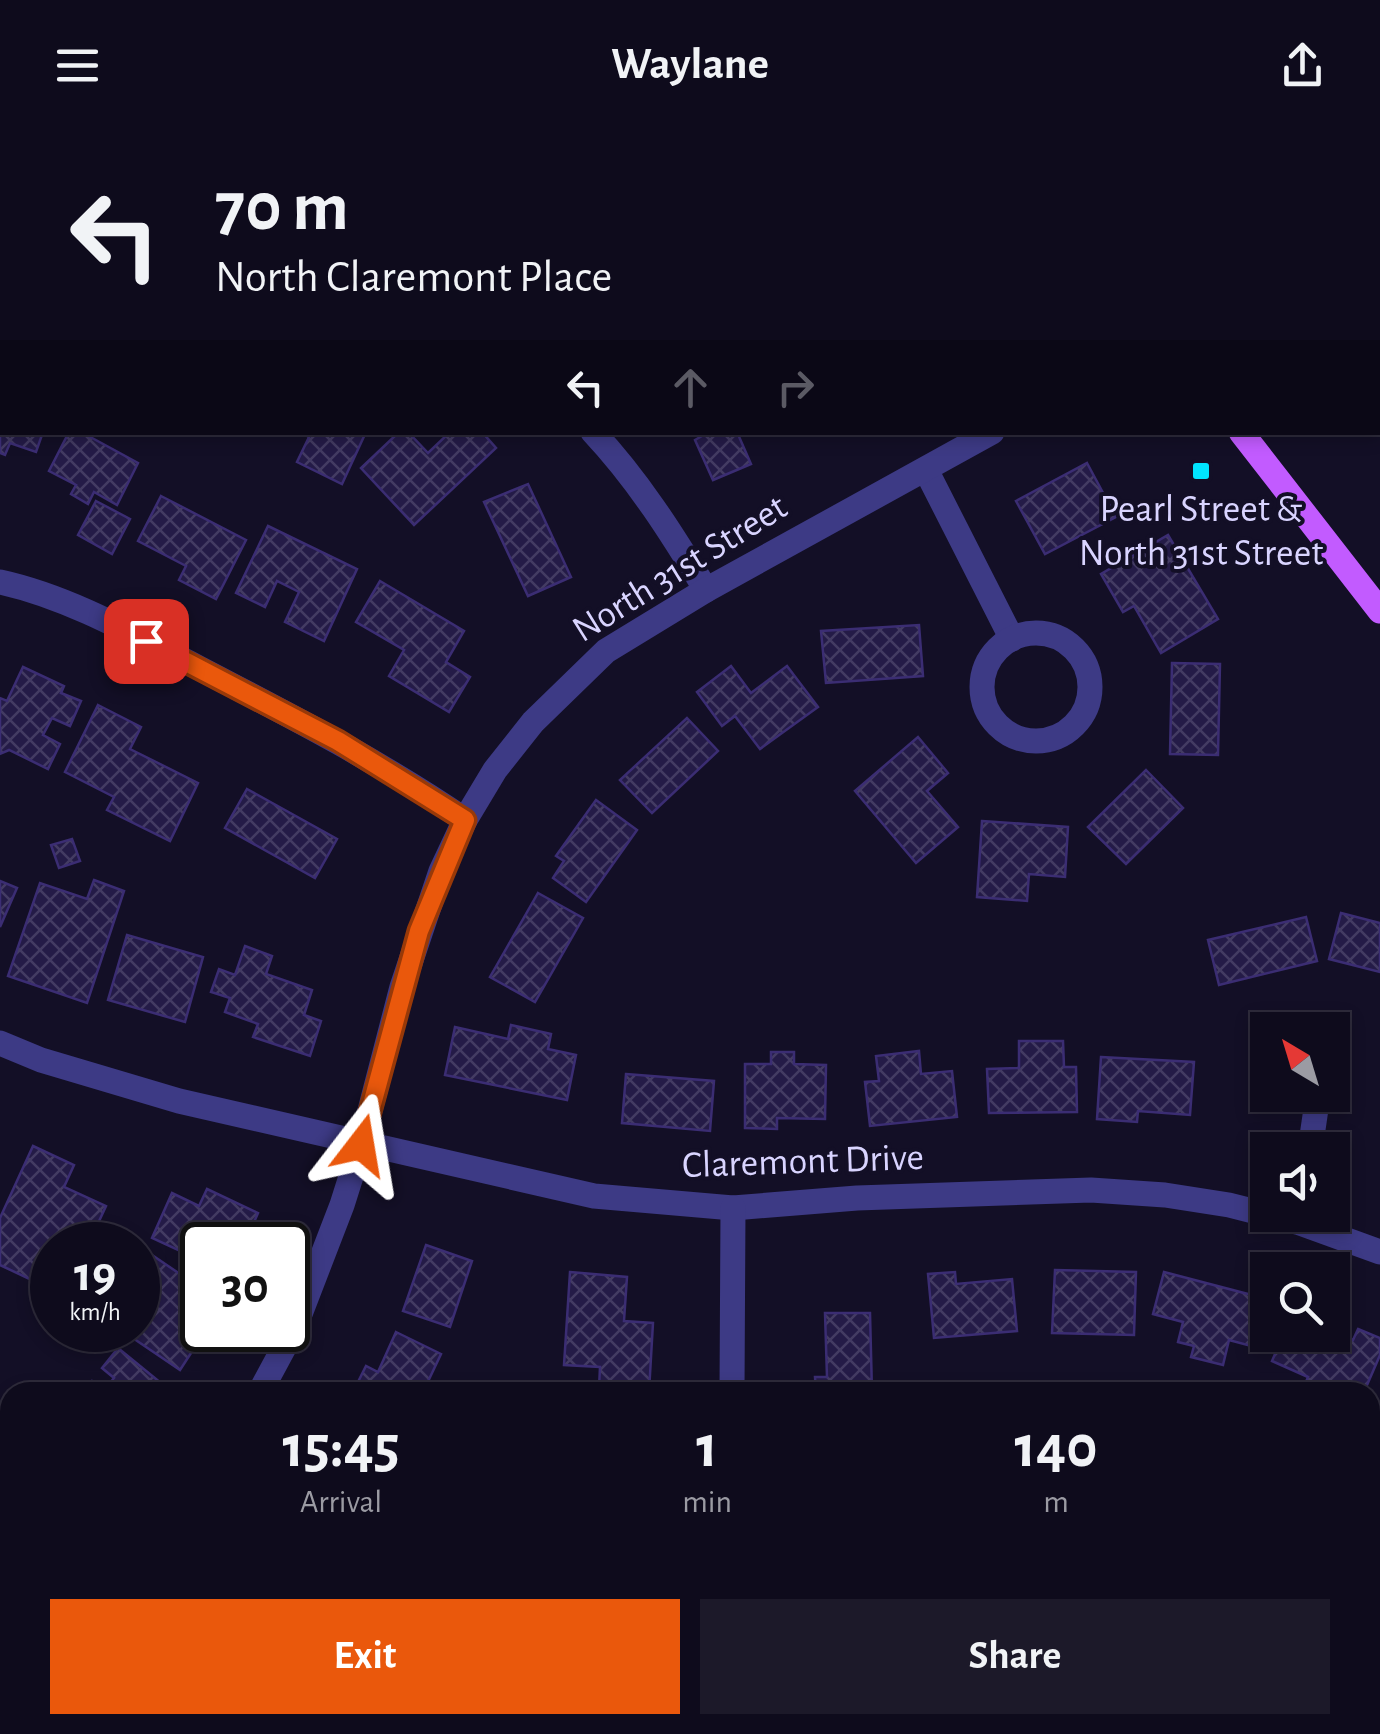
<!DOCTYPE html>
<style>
:root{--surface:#0e0b1c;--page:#1c1929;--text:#f1f3f6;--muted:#9b9ba3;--line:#2e2b3b;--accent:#ea580c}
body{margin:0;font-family:"Alegreya Sans",sans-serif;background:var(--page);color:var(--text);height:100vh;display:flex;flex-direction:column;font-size:38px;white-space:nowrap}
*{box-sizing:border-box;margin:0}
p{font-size:32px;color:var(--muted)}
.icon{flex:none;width:55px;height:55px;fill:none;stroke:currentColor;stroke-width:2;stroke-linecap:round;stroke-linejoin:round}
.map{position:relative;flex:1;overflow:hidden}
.panel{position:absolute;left:0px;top:1252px;width:1380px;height:352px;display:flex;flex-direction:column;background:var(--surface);border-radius:30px 30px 0 0;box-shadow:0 5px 15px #0003,0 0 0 2px var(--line)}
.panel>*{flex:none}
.top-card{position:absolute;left:0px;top:0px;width:1380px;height:305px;box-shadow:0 5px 15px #0003,0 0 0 2px var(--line);background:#0e0b1c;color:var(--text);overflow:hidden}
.needle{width:65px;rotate:322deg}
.tools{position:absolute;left:1250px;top:882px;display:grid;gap:20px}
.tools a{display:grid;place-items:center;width:100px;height:100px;border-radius:0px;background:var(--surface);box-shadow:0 5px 15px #0003,0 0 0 2px var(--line);font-size:50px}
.speed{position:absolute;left:30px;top:1092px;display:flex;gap:20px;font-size:50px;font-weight:700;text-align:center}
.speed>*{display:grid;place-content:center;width:130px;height:130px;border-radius:50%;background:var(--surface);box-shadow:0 5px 15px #0003,0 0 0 2px var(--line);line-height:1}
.speed small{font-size:25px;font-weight:400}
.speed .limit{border:5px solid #111;border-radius:15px;background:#fff;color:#111}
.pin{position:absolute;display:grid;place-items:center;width:85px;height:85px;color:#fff;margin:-42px;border-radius:20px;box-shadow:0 5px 15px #0006}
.me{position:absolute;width:110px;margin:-55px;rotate:14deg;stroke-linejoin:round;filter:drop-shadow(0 0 8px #0008)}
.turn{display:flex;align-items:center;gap:35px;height:210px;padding:0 50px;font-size:45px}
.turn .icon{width:130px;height:130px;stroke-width:2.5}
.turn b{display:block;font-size:70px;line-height:85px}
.lanes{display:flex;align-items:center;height:95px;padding:0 50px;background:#0003;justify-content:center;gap:50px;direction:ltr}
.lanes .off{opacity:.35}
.eta{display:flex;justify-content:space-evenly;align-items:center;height:170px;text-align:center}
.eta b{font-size:60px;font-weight:600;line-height:70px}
.primary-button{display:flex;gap:20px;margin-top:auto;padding:20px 50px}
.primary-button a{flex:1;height:115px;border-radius:0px;background:var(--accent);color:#fff;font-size:40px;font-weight:600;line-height:115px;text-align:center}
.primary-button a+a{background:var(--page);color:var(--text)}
header{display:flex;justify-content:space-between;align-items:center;height:130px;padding:0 50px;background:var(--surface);font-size:45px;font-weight:600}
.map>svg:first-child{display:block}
</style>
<header><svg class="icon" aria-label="menu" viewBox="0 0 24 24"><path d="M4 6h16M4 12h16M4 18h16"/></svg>Waylane<svg class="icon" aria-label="share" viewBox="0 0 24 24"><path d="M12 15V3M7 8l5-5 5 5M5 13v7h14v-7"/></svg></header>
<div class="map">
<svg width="1380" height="1604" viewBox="0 0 1380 1604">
<defs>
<pattern id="building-cross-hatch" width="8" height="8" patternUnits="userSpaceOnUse" patternTransform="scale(2.5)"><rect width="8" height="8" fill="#241b47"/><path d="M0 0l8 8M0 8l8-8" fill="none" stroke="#433b63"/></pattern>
</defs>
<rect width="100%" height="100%" fill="#130f26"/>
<g fill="url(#building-cross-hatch)" stroke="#3b2d73" stroke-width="2.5">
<polygon points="0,260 2,302 43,302 36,322 10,313 5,325 0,323"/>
<polygon points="69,302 81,302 138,333 117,375 94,362 88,374 71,364 76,355 49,341"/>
<polygon points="299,302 366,302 342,354 297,332 309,307"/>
<polygon points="399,302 408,302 428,323 450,302 482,302 496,318 414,395 361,338"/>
<polygon points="737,302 751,334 713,350 695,310 709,302"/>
<polygon points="1087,333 1116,387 1045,424 1016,371"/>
<polygon points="528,354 571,447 528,466 484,372"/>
<polygon points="161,366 246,410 216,469 179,450 186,436 138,411"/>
<polygon points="96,371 130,389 112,424 78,405"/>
<polygon points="268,396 357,439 324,511 285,492 299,462 277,451 265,477 236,463"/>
<polygon points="1168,405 1218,489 1161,523 1134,476 1123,482 1101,444"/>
<polygon points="380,451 464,501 446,532 470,547 449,582 389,546 404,520 356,492"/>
<polygon points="919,495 923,546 826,553 821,501"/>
<polygon points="1172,533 1220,534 1218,625 1170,624"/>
<polygon points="731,536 751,563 787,536 818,577 760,619 735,586 722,596 697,562"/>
<polygon points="23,537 64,556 61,563 81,571 70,596 52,588 43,605 60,614 48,639 9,620 0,624 0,568 7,571"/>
<polygon points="98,575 141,597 130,619 198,653 170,711 107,680 114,667 65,642"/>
<polygon points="687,588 718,621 652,683 620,650"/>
<polygon points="918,607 948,643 927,661 958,697 916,733 855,661"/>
<polygon points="1146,640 1183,678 1126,734 1088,697"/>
<polygon points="247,659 337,709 315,748 225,698"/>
<polygon points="596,670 637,700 586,772 553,748 564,731 556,726"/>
<polygon points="982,691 1068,697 1065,747 1029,744 1027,771 977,767"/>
<polygon points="72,709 80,731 59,738 51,715"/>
<polygon points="94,750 124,761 87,873 8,846 40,753 87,769"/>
<polygon points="0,751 17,758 0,797"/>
<polygon points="538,763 583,788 535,872 490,847"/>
<polygon points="1341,783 1380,793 1380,842 1329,829"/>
<polygon points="1306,787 1317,831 1219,855 1208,810"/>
<polygon points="127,805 203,827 185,892 108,870"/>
<polygon points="245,816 272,826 266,844 312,860 304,885 321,891 310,926 253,907 258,894 225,882 230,868 211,862 219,839 235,845"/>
<polygon points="511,895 551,904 548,919 576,925 567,970 445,945 455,897 508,909"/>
<polygon points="1019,911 1063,911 1064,937 1076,937 1077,982 989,983 987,939 1019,938"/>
<polygon points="919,921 921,944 952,941 957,987 870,996 865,952 879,951 876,926"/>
<polygon points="771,922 794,922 794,934 826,935 825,989 777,988 777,999 745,998 745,934 771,934"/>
<polygon points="1101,927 1194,932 1190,985 1138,981 1137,992 1097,989"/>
<polygon points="626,944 714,951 710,1001 622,993"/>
<polygon points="33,1016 74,1035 64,1057 106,1076 88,1115 65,1115 56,1111 52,1115 38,1153 0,1135 0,1088"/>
<polygon points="207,1059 258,1083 244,1115 202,1115 202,1131 152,1108 172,1063 199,1076"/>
<polygon points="426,1115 472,1131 450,1197 403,1181"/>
<polygon points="152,1125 202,1159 184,1190 204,1203 180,1240 121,1200 138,1200 138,1146"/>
<polygon points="1055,1140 1136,1142 1134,1205 1052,1203"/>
<polygon points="570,1142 627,1147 624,1191 653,1193 649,1262 599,1258 600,1237 564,1235"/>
<polygon points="955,1142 956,1154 1012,1149 1017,1201 934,1208 928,1144"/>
<polygon points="1164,1142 1267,1169 1255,1217 1229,1210 1223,1235 1191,1227 1194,1216 1178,1212 1183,1192 1153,1184"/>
<polygon points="825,1183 870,1183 872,1262 816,1262 815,1247 827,1247"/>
<polygon points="1358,1199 1380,1208 1380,1225 1364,1262 1316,1262 1304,1257 1308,1247 1272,1231 1283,1205 1327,1208 1332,1201 1353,1210"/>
<polygon points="396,1202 441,1224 423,1262 353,1262 366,1236 378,1242"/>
<polygon points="118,1218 167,1258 164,1262 83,1262 92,1251 103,1261 114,1248 102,1238"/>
<polygon points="90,1595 145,1595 127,1604 95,1604"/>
<polygon points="915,1595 944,1595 949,1604 899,1604"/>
<rect x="1009" y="1595" width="99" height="9"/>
</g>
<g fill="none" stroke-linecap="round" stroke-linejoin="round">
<g stroke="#3d3a85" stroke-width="25">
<polyline points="16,0 28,2"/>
<polyline points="551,0 551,2"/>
<polyline points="659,0 660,2"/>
<polyline points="112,2 113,0"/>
<polyline points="1373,2 1376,0"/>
<path d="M 593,302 C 638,350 672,404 706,460"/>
<polyline points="926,340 1012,509"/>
<path d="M 0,452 C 69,467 135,505 197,537 C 289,585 380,632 465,690"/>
<circle cx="1036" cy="557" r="54"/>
<polyline points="0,913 41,930 179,971 594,1066 733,1078 857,1068 1091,1060 1165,1065 1229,1075 1300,1093 1380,1122"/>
<polyline points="1310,1020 1318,965"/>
<polyline points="260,1262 295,1197 342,1075 361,1015 402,857 441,741 465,690 495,640 533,592 606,521 706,460 992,302"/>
<polyline points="732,1262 733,1078"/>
<polyline points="0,1526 10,1518"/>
<polyline points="787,1595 790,1604"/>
<polyline points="1331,1595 1335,1604"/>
</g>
<g stroke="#c25bff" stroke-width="25">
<polyline points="1007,0 1009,2"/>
<polyline points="1241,302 1380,481"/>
</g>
</g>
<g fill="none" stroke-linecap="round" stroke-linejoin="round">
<defs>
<polyline id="route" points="146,511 338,611 465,690 419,801 361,1015"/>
</defs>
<use href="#route" stroke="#983908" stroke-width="25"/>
<use href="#route" stroke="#ea580c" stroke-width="18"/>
</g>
<rect fill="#00e5ff" stroke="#130f26" stroke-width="4" x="1191" y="331" width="20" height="20" rx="5"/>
<g text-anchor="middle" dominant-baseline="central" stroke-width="8" stroke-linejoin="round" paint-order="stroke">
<g font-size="38" fill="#d9d4ff" stroke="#130f26">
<text x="1201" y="380">Pearl Street &amp;<tspan x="1201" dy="44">North 31st Street</tspan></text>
</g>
<g font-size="38" fill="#d9d4ff" stroke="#130f26">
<text transform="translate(680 439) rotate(-32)">North 31st Street</text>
<text transform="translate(803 1032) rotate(-2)">Claremont Drive</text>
</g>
</g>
</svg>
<div class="tools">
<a><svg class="needle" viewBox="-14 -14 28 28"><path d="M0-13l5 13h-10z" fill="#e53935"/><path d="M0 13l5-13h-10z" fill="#9b9ba3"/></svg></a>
<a><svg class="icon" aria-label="sound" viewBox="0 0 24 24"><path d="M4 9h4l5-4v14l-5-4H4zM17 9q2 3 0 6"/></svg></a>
<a><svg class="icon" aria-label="search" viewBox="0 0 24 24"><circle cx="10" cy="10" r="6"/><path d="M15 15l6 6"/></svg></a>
</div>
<div class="speed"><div>19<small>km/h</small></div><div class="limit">30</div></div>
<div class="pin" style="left:146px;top:511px;background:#d93025"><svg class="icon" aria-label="arrive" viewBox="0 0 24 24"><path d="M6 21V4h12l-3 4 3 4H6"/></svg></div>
<svg class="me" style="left:361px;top:1015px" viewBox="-20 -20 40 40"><path d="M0-17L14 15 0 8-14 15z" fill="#ea580c" stroke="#fff" stroke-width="4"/></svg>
<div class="top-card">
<div class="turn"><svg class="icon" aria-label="left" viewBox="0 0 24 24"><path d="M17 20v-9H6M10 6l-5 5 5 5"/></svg><div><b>70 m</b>North Claremont Place</div></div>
<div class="lanes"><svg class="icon" aria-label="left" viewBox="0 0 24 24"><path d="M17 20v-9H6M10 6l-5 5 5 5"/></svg><svg class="icon off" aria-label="ahead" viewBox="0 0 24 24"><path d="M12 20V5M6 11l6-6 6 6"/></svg><svg class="icon off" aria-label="right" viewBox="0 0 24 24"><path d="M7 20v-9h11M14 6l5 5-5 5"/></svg></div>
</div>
<section class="panel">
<div class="eta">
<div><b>15:45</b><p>Arrival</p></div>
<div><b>1</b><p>min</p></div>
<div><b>140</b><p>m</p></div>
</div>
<div class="primary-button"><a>Exit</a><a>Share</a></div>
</section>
</div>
